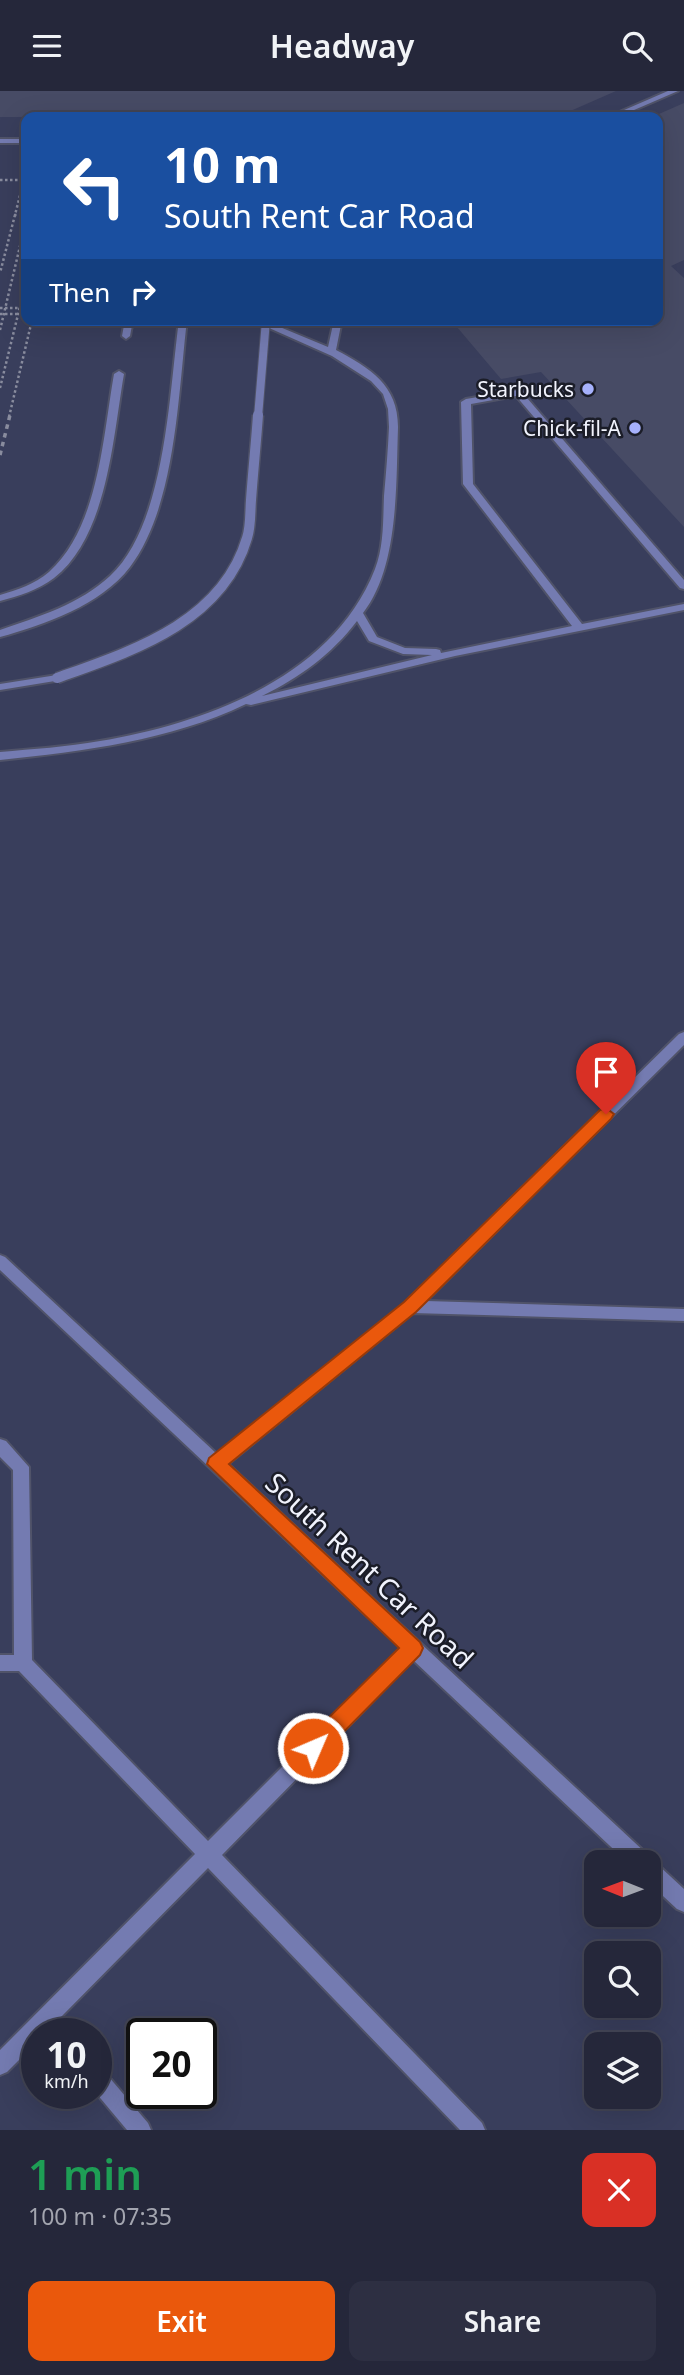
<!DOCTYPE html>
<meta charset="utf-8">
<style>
:root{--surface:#25273a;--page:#2d2f42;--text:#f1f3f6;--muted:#a3a5af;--line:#424454;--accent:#ea580c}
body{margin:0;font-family:"Noto Sans",sans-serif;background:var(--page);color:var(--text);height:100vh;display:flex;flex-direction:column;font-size:26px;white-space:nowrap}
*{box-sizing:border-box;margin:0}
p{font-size:23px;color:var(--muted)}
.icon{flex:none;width:38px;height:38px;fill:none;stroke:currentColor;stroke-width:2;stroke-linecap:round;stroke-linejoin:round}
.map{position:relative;height:2039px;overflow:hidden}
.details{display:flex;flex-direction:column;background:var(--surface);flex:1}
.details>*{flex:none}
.banner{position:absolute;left:21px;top:21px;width:642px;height:214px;border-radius:14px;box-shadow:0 7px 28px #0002,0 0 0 2px var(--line);background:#1a4fa0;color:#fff;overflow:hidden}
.needle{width:46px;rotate:271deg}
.tools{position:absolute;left:584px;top:1759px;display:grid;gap:14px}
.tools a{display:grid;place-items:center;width:77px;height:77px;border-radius:14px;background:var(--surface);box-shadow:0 7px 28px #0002,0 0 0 2px var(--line);font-size:35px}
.speed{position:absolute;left:21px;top:1927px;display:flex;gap:14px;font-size:35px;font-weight:700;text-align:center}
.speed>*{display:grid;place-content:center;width:91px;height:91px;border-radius:50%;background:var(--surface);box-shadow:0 7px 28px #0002,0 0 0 2px var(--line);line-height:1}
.speed small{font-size:18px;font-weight:400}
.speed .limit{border:4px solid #111;border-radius:10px;background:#fff;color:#111}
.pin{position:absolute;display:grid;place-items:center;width:60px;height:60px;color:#fff;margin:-72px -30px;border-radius:50% 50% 50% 0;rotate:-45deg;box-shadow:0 0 7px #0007}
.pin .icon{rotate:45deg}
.me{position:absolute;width:77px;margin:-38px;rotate:45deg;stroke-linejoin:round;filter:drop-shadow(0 0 5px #0008)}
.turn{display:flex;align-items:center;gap:24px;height:147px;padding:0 28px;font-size:32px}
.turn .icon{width:91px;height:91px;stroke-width:2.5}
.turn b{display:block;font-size:49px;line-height:60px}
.then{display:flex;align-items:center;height:66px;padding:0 28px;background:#0003;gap:14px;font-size:26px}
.round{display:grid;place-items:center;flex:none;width:74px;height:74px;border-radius:14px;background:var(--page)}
.summary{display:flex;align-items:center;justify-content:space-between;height:119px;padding:0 28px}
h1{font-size:42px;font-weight:600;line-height:52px;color:#1e9e55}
.action{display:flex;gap:14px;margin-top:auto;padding:14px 28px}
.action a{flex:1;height:80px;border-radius:14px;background:var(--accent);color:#fff;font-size:28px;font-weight:600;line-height:80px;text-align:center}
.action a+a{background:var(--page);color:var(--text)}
header{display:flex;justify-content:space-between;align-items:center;height:91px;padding:0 28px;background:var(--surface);font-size:32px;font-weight:600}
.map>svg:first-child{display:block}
</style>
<header><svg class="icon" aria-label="menu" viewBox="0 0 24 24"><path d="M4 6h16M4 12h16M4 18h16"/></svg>Headway<svg class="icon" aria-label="search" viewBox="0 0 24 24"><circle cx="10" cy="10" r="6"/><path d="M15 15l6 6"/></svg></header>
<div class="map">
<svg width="684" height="2039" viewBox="0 0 684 2039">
<rect width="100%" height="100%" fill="#31344d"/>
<path fill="#393e5c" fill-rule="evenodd" d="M 0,0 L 684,0 L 684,2039 L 0,2039 ZM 26,26 L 658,26 L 658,229 L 26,229 ZM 597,1771 L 649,1771 L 649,1824 L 597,1824 ZM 597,1862 L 649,1862 L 649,1914 L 597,1914 ZM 37,1942 L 96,1942 L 96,2002 L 37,2002 ZM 142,1942 L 201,1942 L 201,2002 L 142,2002 ZM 597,1953 L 649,1953 L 649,2006 L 597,2006 Z"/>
<g fill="#474b65">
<polygon points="0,0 616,0 559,25 0,26"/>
<polygon points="684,12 684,169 671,175 684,187 684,436 541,281 501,288 451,229 658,229 658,26 652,26"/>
</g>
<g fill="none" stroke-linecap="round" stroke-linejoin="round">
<defs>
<g id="service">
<polygon points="668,0 678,0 618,26 608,26"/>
<polygon points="508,24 512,24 516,26 508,26"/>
<rect x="0" y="48" width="26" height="4"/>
<polygon points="125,229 133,229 130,245 126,248 122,245"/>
<path d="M 179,229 L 187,229 C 178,304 176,415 130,476 C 101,514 44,534 0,546 L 0,539 C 38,526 80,513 110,485 C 166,433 169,302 179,229 Z"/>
<path d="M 251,229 L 263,229 L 328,256 L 334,229 L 342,229 L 336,259 C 370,277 398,294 398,336 C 396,393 399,476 363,522 L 377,546 L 405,557 L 436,558 L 440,559 L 441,562 L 572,535 L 463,393 L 461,311 L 466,308 L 518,299 L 521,300 L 684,489 L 684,498 L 680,497 L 516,305 L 471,313 L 473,393 L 582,533 L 684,513 L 684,519 L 455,565 L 251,614 L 246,613 C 169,650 84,660 0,669 L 0,661 C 33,658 67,656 100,650 C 206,632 333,586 375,478 C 384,455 383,429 384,405 C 386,382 388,359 389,336 L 388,318 L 383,303 L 371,290 L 332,265 ZM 357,530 L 369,550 L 403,563 L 432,564 L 262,605 C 299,587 332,563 357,530 Z"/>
<path d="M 119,280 L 124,283 C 113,345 108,445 54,487 C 38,499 19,505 0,510 L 0,504 C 17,499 35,493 49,481 C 99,436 103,345 114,283 Z"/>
<polygon points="57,584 63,587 61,589 0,599 0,593"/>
<polygon points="684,941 684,954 426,1210 684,1218 684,1230 413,1222 228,1373 648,1764 650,1770 656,1772 684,1798 684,1821 677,1818 649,1792 649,1771 627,1771 413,1569 222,1764 482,2032 485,2039 460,2039 208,1777 60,1927 70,1942 37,1942 37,1951 7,1981 0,1984 0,1959 195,1763 19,1580 0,1580 0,1564 14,1564 13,1379 0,1366 0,1348 6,1350 29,1376 32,1569 208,1750 401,1557 0,1179 0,1164 5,1166 217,1363 405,1212 679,943"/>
<polygon points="96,1976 103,1979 148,2032 151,2039 127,2039 96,2002"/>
</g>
</defs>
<use href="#service" stroke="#505369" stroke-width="4"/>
<g stroke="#898c9e" stroke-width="2.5" stroke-dasharray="2.5 2.5" stroke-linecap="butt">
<polyline points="0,89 24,89 0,182"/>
<polyline points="14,124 26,124"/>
<polyline points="0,217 26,217"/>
<polyline points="0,223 26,223"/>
<polyline points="0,239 26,130"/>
<polyline points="0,297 26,191"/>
<polyline points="9,326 32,229"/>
</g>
<polyline stroke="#898c9e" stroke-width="3.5" stroke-dasharray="4.5 4.5" stroke-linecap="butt" points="0,364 10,324"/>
<use href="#service" fill="#747bb1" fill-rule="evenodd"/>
<defs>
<polyline id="service-bridge-far1" points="258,326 266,229"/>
<path id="service-bridge" d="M 57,587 C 132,560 222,532 247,447 C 251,435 250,421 251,409 C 253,381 256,352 258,324"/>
</defs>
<use href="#service-bridge-far1" stroke="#505369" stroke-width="10" stroke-linecap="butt"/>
<use href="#service-bridge" stroke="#505369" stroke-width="13" stroke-linecap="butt"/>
<use href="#service-bridge-far1" stroke="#747bb1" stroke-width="8"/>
<use href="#service-bridge" stroke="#747bb1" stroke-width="10"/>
</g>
<polygon fill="#ea580c" stroke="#983908" stroke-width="2" points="606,1017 614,1023 611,1028 416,1221 229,1373 420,1551 423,1557 420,1564 321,1664 313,1667 306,1664 303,1657 306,1649 399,1557 207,1373 209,1367 404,1211 600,1019"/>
<g fill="#a6b1fc" stroke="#1b1d28" stroke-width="2.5">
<circle cx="588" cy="298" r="7"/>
<circle cx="635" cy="337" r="7"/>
</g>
<g text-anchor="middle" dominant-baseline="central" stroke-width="5" stroke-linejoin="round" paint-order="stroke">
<g font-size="21" fill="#f1f3fd" stroke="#1b1d28" text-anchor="end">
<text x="574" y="298">Starbucks</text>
<text x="621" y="337">Chick-fil-A</text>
</g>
<g font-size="28" fill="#f1f3fd" stroke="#1b1d28">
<text transform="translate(370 1479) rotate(43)">South Rent Car Road</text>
</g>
</g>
</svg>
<div class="tools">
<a><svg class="needle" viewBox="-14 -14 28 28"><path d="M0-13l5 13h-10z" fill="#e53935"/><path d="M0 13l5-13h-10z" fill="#a3a5af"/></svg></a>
<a><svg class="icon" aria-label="search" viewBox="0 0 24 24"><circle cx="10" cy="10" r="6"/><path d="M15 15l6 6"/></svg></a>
<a><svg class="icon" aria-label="layers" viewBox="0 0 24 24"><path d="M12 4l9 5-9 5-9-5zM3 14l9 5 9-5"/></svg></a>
</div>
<div class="speed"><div>10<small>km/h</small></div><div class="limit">20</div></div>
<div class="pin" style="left:606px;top:1023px;background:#d93025"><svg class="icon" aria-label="arrive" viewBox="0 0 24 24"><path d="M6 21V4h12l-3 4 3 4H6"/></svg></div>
<svg class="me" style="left:313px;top:1657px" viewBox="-20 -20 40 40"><circle r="17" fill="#ea580c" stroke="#fff" stroke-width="3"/><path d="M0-11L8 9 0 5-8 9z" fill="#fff"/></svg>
<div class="banner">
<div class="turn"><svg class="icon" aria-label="left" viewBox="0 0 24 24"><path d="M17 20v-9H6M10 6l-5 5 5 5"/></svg><div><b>10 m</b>South Rent Car Road</div></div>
<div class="then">Then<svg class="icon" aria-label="right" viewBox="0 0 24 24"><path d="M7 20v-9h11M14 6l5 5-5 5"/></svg></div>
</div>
</div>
<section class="details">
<div class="summary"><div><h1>1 min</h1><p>100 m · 07:35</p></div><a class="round" style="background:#d93025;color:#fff"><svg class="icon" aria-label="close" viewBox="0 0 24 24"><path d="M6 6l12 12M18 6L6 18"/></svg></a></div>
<div class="action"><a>Exit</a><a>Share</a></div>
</section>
